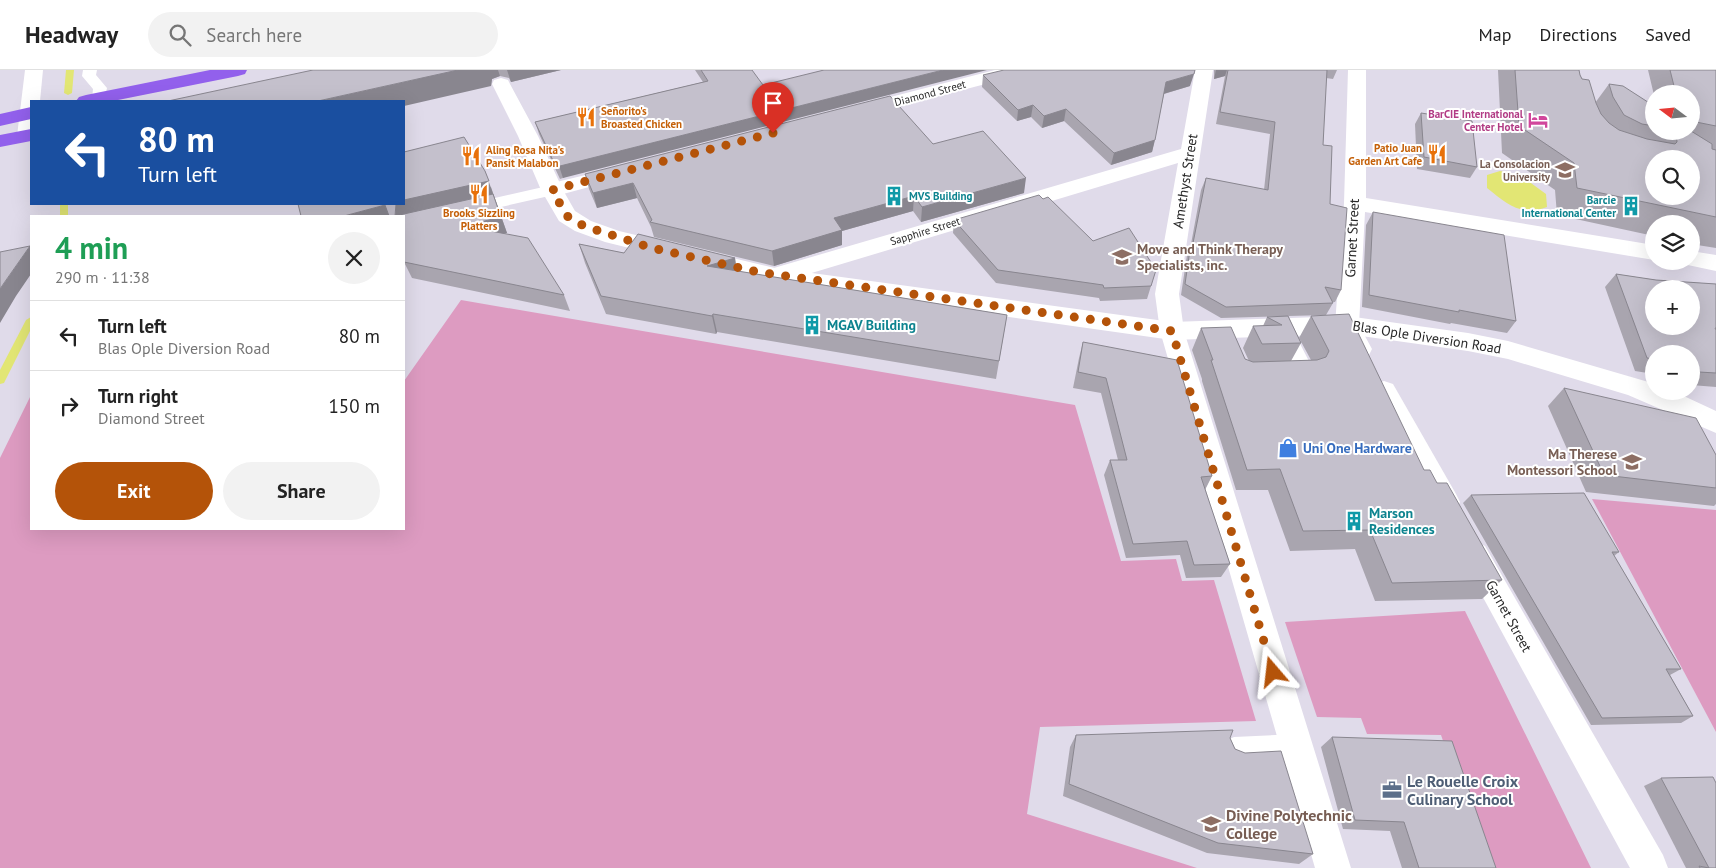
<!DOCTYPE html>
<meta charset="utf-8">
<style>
:root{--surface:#fff;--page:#f2f2f2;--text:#222;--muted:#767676;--line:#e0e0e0;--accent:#b45309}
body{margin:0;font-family:"PT Sans",sans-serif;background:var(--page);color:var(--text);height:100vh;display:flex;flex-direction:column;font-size:19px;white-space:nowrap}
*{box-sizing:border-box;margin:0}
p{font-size:16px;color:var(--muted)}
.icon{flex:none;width:28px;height:28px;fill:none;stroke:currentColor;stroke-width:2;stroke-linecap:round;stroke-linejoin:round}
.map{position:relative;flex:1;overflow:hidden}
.side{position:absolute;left:30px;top:145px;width:375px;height:315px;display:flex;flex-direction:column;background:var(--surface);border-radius:0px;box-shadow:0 5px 20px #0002}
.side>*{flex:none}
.guide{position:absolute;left:30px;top:30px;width:375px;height:105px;border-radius:0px;box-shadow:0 5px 20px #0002;background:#1a4fa0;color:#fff;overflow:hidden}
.needle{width:32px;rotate:286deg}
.controls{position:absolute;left:1645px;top:15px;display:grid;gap:10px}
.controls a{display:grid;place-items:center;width:55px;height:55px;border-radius:50%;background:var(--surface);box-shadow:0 5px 20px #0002;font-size:25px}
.pin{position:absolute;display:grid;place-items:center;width:42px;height:42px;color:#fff;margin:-51px -21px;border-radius:50% 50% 50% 0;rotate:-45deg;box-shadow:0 0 5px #0007}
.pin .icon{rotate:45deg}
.me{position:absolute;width:55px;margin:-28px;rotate:343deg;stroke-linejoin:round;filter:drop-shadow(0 0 4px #0008)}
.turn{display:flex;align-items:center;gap:18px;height:105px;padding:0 25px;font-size:22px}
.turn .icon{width:65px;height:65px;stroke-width:2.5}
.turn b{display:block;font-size:35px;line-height:42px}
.round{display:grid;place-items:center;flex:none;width:52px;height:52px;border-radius:26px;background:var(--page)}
.summary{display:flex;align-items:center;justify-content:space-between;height:85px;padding:0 25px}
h1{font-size:30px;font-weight:600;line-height:38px;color:#1e9e55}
.primary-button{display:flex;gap:10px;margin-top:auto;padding:10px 25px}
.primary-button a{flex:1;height:58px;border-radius:30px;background:var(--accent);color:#fff;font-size:20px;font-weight:600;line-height:58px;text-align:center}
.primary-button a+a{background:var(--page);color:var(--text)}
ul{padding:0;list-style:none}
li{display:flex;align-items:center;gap:15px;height:70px;padding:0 25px;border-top:1px solid var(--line)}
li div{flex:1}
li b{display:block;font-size:19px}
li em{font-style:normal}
header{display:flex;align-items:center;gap:30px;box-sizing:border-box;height:70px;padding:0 25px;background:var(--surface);border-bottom:1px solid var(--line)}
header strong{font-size:24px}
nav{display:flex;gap:28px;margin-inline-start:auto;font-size:18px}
.search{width:350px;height:45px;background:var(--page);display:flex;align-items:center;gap:12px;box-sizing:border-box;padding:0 18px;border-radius:28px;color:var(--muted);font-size:19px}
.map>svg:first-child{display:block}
</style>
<header>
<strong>Headway</strong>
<div class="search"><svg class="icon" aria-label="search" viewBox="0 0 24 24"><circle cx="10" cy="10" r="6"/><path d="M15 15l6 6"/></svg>Search here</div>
<nav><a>Map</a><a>Directions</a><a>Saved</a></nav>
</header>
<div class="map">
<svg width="1716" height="798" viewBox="0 0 1716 798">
<rect width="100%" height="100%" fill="#e0dbea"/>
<g fill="#dd9bc1">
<polygon points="461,230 1075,335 1121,491 1176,489 1182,511 1214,510 1256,651 1040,657 1027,744 1197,798 0,798 0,388 31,325 31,459 404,459 404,311"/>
<polygon points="1592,429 1716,440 1716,662"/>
<polygon points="1465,541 1591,798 1487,798 1441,665 1367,664 1361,648 1317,647 1285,552"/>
</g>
<path fill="#e2e674" d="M 1500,101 L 1520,105 L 1546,124 L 1547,137 C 1521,147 1507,134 1487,118 L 1487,105 Z"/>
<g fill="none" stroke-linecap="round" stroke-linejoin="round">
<g fill="#e2e674" fill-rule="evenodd">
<polygon points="66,0 74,0 72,23 68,25 64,23"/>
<rect x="60" y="134" width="8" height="12"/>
<polygon points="31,247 31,259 4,313 0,314 0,300 26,250"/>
</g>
<g fill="#fff" fill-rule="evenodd">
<polygon points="83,0 97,0 96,5 107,18 104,31 94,31 92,28 93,19 82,6"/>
<polygon points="552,115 558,116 560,120 558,124 470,144 464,143 462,139 464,135"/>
<polygon points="1283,251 1290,253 1292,258 1315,303 1312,308 1305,310 1284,308 1281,303 1284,298 1292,296 1274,258 1276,253"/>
<polygon points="1296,664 1305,668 1309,677 1305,686 1296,690 1234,693 1225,689 1221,680 1225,671 1234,667"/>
</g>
<g fill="#fff" fill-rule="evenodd">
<polygon points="995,0 1026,0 1024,4 859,47 852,45 849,41 852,37"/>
<polygon points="1195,0 1213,0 1179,224 1184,261 1351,798 1315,798 1160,261 1155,224 1178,93 775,214 767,212 763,206 767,200 1181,79"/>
<polygon points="1348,0 1366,0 1366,128 1654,175 1654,190 1365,142 1359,255 1372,279 1369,285 1360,288 1351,285 1335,255 1344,133"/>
<polygon points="623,96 630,98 633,102 630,106 552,127 544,125 541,120 544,115"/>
<polygon points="1691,181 1716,185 1716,201 1683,194 1681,191 1691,191"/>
<polygon points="1384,311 1393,314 1456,424 1460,432 1456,440 1446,444 1436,440 1371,321 1375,314"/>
<polygon points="1475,472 1485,476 1663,785 1668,798 1630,798 1460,485 1465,476"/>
</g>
<polygon fill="#fff" fill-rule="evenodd" points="25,0 43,0 40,31 31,31 31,71 20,70 17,66"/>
<polygon fill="#fff" fill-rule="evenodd" points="501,8 508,10 510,14 538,66 563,120 575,141 591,151 619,161 775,198 1172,252 1347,246 1468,263 1508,271 1645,311 1654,314 1654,321 1673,321 1716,341 1716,363 1628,325 1508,289 1468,281 1347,264 1172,270 775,214 605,172 575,161 559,151 541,120 518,66 492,14 494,10"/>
<g fill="#9260ec" fill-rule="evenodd">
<polygon points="210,0 247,0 245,4 238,6 113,31 76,31 79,27 86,25"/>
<polygon points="31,37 31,49 0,56 0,44"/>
<polygon points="31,59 31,71 0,77 0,65"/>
</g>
</g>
<g fill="#a9a5af">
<polygon points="313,0 561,0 511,12 509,8 500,6 492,9 491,16"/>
<polygon points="695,0 752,0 563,108 560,109 539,64 535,52 703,12"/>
<polygon points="1214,0 1337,0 1333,9 1326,8 1323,75 1330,134 1341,220 1335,232 1332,232 1333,233 1326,245 1221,248 1181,225 1187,185 1191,174 1201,120 1206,108 1264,120 1270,64 1216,54 1225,6 1214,9"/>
<polygon points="1498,0 1579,0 1580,5 1595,33 1609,14 1654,36 1654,61 1691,61 1691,24 1654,24 1654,25 1648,0 1716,0 1716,178 1691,174 1691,154 1654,154 1654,166 1557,145 1555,120 1502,83"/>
<polygon points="983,5 1190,16 1164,24 1152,82 1111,95 1064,51 1042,58 1031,47 1017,51 982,17"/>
<polygon points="1421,43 1477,97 1470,108 1417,99 1415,54"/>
<polygon points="933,74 1024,123 921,152 913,141 842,161 842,175 774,196 654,167 651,157 637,128 597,138 589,119 585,104"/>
<polygon points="491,117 507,163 503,164 564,225 570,241 412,208 404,192 404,146"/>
<polygon points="1373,142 1516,251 1507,263 1451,253 1450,254 1362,237 1366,155"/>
<polygon points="954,150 1093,171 1151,216 1147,229 1100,231 1099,228 996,213 953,163"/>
<polygon points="579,174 624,183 735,188 737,201 1007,245 996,309 717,262 716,264 606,244 585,193"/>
<polygon points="1616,204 1656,210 1716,214 1716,317 1691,315 1691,284 1654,284 1654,304 1635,301 1605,217"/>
<polygon points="1288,246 1301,273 1291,291 1311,290 1299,268 1311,246 1424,400 1437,413 1502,510 1482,529 1375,531 1355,479 1290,481 1268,420 1236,420 1202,311 1202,309 1192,280 1201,258 1245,289 1249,291 1243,278 1253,256 1263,256 1267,247"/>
<polygon points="1083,272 1212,406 1205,420 1230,494 1221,507 1186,508 1180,485 1126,488 1104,405 1110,390 1118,390 1101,323 1073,318 1079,288"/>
<polygon points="1564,318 1716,385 1716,434 1714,436 1586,422 1548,336"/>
<polygon points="1471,425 1619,482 1614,486 1681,599 1670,605 1693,646 1681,653 1591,655 1463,433"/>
<polygon points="1076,665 1230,668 1235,679 1313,784 1299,794 1207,783 1063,726 1070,677"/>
<polygon points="1332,667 1496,798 1402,798 1390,761 1343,759 1321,677"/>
<polygon points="1661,708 1716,798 1686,798 1644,716"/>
</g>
<g fill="#89868f">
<polygon points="458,0 498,0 500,6 492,9 491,16 404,36 404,31 318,31"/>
<polygon points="507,0 561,0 511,12"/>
<polygon points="943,0 987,0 563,108 559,96"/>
<polygon points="1216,0 1227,0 1225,6 1214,9"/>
<polygon points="1194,4 1190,16 1163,24 1166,12"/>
<polygon points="1033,35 1031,47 1017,51 1018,40"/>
<polygon points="1066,39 1064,51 1042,58 1044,46"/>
<polygon points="1155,70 1152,82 1111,95 1114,83"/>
<polygon points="485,101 507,163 470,172 464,156 395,146 396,134 404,134 404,130"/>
<polygon points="1026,108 1024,123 921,152 922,137"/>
<polygon points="633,113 637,128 597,138 593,123"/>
<polygon points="914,126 913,141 842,161 842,175 774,196 772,181 834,148"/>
<polygon points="385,135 391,146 344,146"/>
<polygon points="30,176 31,177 31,204 16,226 0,253 0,219"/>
<polygon points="735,188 737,207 707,196"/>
<polygon points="713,244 717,262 716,264 712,246"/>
</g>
<g fill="#c4c0cc" stroke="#89868f" fill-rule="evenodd">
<polygon points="313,0 458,0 318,31 168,31"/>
<polygon points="701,0 752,0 763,15 824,0 943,0 556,97 535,52 708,11"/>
<polygon points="1004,0 1195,0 1194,4 1166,12 1155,70 1114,83 1066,39 1044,46 1033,35 1018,40 983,5"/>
<polygon points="1228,0 1327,0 1323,75 1332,76 1330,134 1347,138 1341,220 1325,217 1333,233 1226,237 1185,214 1191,173 1193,173 1206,108 1268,120 1275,52 1220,42"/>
<path d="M 1515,0 L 1579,0 L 1580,5 L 1582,9 L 1589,10 L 1596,33 L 1601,44 L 1609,53 L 1619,60 L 1647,69 L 1675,74 L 1677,72 L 1676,61 L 1691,61 L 1712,74 L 1712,79 L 1716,80 L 1716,147 L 1577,118 L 1574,93 L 1519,56 ZM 1654,89 L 1691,89 L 1691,126 L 1654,126 Z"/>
<polygon points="1670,0 1716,0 1716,56 1691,51 1691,24 1676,24"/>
<polygon points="1609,14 1623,16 1654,36 1654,56 1642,54 1624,45 1613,27"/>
<polygon points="890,26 933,74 983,61 1026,108 922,137 914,126 834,148 842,160 772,181 650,152 652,150 633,113 593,123 585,104"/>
<polygon points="1421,43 1472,51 1477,97 1424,87"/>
<polygon points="464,67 485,101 489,111 404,130 404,82"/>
<polygon points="493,124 501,147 464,156 528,168 564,225 404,192 404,146 389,146 385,135 344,146 301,146 298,134 396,134 395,146"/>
<polygon points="1039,125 1043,129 1048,127 1093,171 1129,158 1156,200 1151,216 1104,218 1103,215 998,200 954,150"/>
<polygon points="1373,142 1504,165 1516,251 1459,240 1459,242 1369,225"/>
<polygon points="638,164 735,188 707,196 1007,245 999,291 713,244 712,246 601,226 579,174 624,183"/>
<polygon points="30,176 4,213 0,219 0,182"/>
<path d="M 1616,204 L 1656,210 L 1716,214 L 1716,258 L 1715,258 L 1716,260 L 1716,303 L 1699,302 L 1695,296 L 1691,295 L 1691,284 L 1654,284 L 1654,289 L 1647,288 ZM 1654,219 L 1691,219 L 1691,256 L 1654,256 Z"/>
<polygon points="1349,244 1424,400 1430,400 1437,413 1447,413 1502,510 1392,513 1370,460 1303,461 1280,399 1247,400 1211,290 1213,290 1201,258 1231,257 1245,289 1253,292 1317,290 1326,287 1329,281 1311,246"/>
<polygon points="1288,246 1301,273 1262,274 1253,256 1282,255 1267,247"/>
<polygon points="1083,272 1177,290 1212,406 1201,407 1230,494 1194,495 1187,471 1133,474 1110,390 1127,390 1106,308 1078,302"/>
<polygon points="1564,318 1696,348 1716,385 1716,418 1604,405"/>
<polygon points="1584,423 1619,482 1612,482 1681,599 1666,599 1693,646 1602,648 1471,425"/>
<polygon points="1233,660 1230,668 1235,679 1245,683 1281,681 1313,784 1218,773 1069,714 1076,665"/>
<polygon points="1332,667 1452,671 1496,798 1419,798 1404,752 1355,750"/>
<polygon points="1713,707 1716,713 1716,798 1700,798 1699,796 1709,798 1661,708"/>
</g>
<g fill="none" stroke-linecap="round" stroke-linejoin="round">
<polyline stroke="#b45309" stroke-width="9" stroke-dasharray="0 16.2" points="773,63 552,120 567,146 584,156 652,178 758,202 1172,261 1273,602"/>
</g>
<defs>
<symbol id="restaurant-bare" viewBox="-9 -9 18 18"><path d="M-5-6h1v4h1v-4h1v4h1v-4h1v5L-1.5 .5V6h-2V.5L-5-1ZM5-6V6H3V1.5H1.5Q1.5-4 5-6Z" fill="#e8710a" stroke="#fff" stroke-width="2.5" paint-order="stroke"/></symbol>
<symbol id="hotel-bare" viewBox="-9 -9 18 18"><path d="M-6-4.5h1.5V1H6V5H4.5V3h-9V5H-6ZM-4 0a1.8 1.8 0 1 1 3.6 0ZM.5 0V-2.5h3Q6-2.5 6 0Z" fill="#d1479c" stroke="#fff" stroke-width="2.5" paint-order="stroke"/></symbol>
<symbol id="university-bare" viewBox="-9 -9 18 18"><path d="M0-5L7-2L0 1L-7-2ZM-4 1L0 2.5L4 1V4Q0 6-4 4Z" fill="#8d6e63" stroke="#fff" stroke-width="2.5" paint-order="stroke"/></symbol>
<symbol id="building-bare" viewBox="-9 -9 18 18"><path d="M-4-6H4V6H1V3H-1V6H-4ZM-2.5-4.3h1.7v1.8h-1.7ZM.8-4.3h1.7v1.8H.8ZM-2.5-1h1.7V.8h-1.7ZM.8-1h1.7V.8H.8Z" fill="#0f9aa8" stroke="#fff" stroke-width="2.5" paint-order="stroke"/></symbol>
<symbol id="school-bare" viewBox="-9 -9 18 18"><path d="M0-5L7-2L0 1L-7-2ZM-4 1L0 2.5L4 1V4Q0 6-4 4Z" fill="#8d6e63" stroke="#fff" stroke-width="2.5" paint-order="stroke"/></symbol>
<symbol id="shop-bare" viewBox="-9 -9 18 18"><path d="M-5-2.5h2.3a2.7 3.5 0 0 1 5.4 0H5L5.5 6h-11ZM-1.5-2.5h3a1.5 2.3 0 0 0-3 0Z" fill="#3f7fe0" stroke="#fff" stroke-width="2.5" paint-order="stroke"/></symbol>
<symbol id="office-bare" viewBox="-9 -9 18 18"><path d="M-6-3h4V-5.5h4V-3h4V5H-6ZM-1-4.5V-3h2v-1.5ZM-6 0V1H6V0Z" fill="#5c6f8a" stroke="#fff" stroke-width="2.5" paint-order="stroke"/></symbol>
</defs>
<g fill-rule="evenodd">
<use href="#restaurant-bare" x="572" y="33" width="28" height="28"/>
<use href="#hotel-bare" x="1524" y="36" width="28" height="28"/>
<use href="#restaurant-bare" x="1423" y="70" width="28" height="28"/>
<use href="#restaurant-bare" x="457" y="72" width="28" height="28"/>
<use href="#university-bare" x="1551" y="86" width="28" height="28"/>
<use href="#restaurant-bare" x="465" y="110" width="28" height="28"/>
<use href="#building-bare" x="880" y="112" width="28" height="28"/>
<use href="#building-bare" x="1617" y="122" width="28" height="28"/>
<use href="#school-bare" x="1108" y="173" width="28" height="28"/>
<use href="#building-bare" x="798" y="241" width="28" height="28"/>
<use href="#shop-bare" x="1274" y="364" width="28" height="28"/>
<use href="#school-bare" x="1618" y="378" width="28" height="28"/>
<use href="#building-bare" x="1340" y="437" width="28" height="28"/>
<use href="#office-bare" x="1378" y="706" width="28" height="28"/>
<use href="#university-bare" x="1197" y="740" width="28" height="28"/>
</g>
<g text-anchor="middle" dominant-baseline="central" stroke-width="4" stroke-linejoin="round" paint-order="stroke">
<g font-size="11" fill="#282828" stroke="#fff">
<text transform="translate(930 23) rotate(-15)">Diamond Street</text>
<text transform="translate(925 161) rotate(-17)">Sapphire Street</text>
</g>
<g font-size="11" font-weight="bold" fill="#c56008" stroke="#fff" text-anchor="start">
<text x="601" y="41">Señorito's<tspan x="601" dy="13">Broasted Chicken</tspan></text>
<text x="1422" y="78" text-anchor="end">Patio Juan<tspan x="1422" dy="13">Garden Art Cafe</tspan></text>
<text x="486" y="80">Aling Rosa Nita's<tspan x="486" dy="13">Pansit Malabon</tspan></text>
<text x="479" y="143" text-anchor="middle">Brooks Sizzling<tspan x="479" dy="13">Platters</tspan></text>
</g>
<g font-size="11" font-weight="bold" fill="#b23c85" stroke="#fff" text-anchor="end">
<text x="1523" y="44">BarCIE International<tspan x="1523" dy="13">Center Hotel</tspan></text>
</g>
<g font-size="11" font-weight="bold" fill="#785e54" stroke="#fff" text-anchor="end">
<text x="1550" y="94">La Consolacion<tspan x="1550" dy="13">University</tspan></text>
</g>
<g font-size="11" font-weight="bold" fill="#0d838f" stroke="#fff" text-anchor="start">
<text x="909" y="126">MVS Building</text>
<text x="1616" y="130" text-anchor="end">Barcie<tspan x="1616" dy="13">International Center</tspan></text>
</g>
<g font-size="14" fill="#282828" stroke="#fff">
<text transform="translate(1185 111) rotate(-81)">Amethyst Street</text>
<text transform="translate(1352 168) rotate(-87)">Garnet Street</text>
<text transform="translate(1427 267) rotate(9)">Blas Ople Diversion Road</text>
<text transform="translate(1509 546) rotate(61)">Garnet Street</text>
</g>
<g font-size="14" font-weight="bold" fill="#785e54" stroke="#fff" text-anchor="start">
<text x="1137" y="179">Move and Think Therapy<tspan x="1137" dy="16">Specialists, inc.</tspan></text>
<text x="1617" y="384" text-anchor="end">Ma Therese<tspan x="1617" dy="16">Montessori School</tspan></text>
</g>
<g font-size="14" font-weight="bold" fill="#0d838f" stroke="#fff" text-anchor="start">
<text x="827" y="255">MGAV Building</text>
<text x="1369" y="443">Marson<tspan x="1369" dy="16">Residences</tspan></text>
</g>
<g font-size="14" font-weight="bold" fill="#366cbe" stroke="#fff" text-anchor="start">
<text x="1303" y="378">Uni One Hardware</text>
</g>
<g font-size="16" font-weight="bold" fill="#4e5e75" stroke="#fff" text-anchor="start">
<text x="1407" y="711">Le Rouelle Croix<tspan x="1407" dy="18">Culinary School</tspan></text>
</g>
<g font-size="16" font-weight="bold" fill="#785e54" stroke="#fff" text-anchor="start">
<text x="1226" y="745">Divine Polytechnic<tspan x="1226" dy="18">College</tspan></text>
</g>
</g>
</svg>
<div class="controls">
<a><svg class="needle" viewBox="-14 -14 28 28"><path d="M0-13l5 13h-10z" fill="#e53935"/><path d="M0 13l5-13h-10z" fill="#767676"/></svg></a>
<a><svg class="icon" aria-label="search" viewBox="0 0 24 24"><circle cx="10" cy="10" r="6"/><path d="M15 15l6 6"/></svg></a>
<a><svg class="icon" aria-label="layers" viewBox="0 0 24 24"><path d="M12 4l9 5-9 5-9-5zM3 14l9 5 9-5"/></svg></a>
<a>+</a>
<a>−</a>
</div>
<div class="pin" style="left:773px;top:63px;background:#d93025"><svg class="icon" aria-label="arrive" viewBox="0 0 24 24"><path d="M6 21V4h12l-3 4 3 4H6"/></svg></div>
<svg class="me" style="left:1273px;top:602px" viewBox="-20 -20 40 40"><path d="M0-17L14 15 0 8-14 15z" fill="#b45309" stroke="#fff" stroke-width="4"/></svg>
<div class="guide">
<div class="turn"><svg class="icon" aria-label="left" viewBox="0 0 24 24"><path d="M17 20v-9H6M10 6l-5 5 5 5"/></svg><div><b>80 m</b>Turn left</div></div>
</div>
<section class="side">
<div class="summary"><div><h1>4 min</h1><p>290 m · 11:38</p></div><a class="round"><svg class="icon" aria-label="close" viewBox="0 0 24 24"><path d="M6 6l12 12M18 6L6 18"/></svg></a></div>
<ul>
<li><svg class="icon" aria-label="left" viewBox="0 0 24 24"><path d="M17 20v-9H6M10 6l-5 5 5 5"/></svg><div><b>Turn left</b><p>Blas Ople Diversion Road</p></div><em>80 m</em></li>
<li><svg class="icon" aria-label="right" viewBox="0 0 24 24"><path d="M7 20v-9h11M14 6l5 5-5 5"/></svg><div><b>Turn right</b><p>Diamond Street</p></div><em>150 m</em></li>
</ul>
<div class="primary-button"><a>Exit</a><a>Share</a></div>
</section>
</div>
